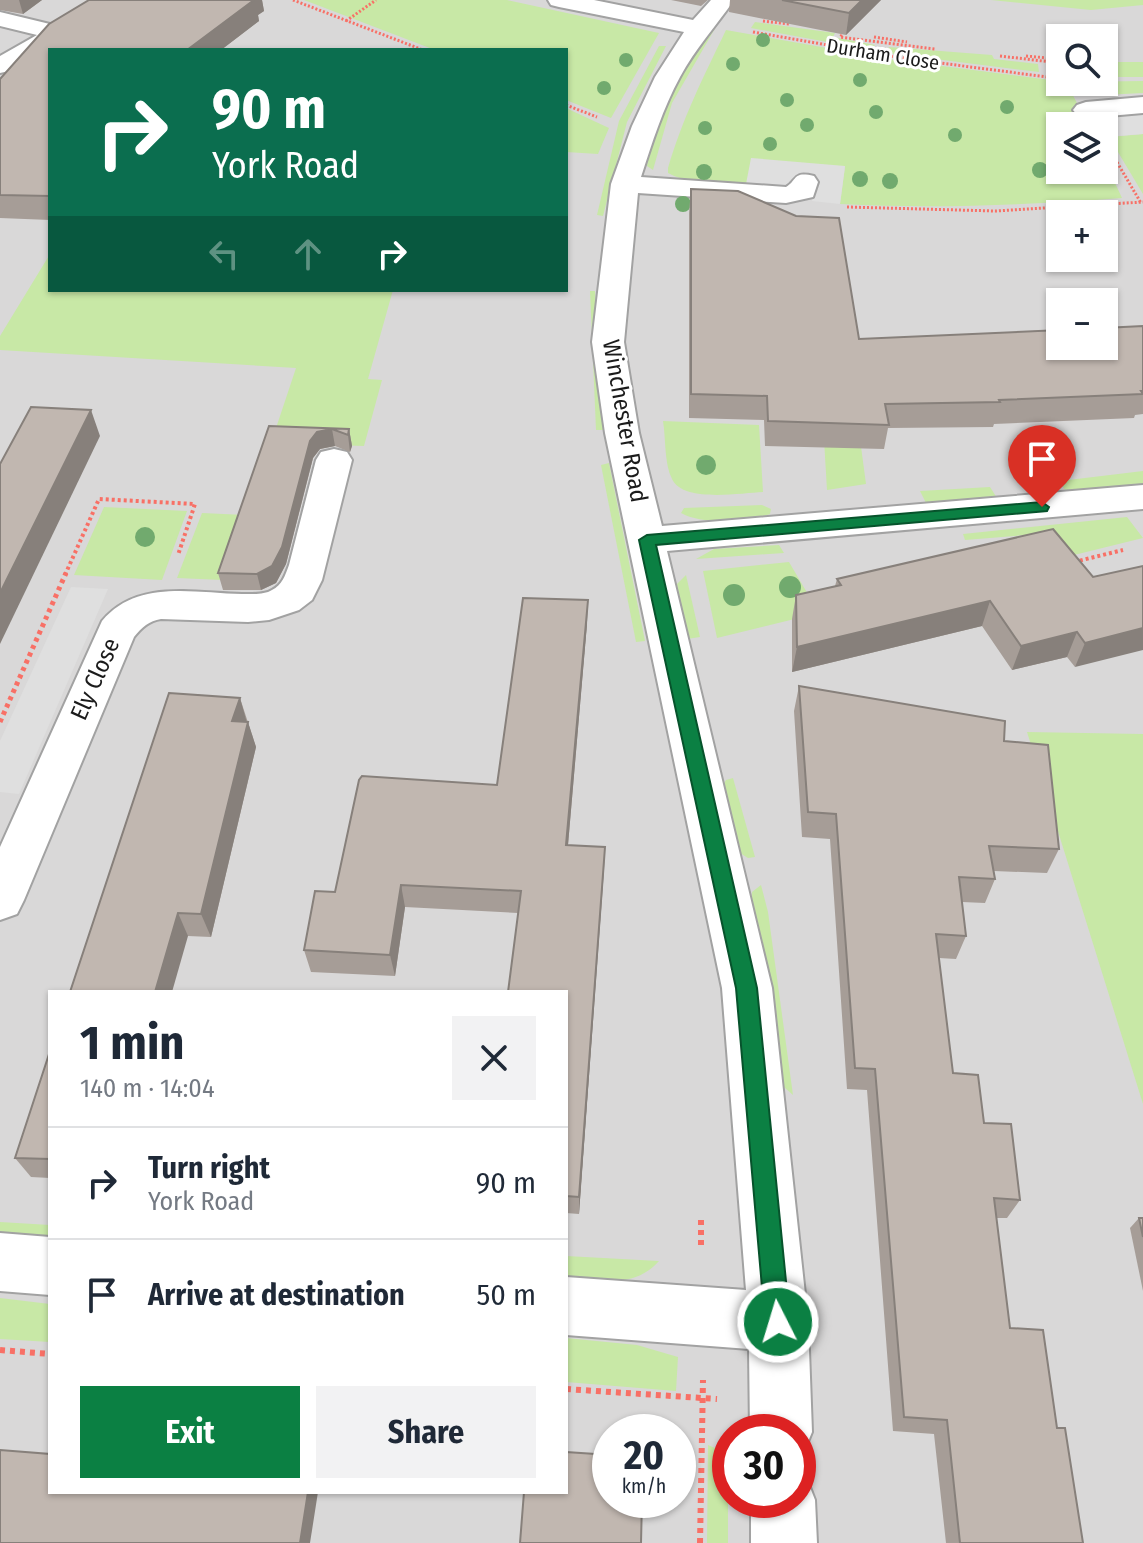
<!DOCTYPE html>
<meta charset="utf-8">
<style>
:root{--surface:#fff;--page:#f2f2f3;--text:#1f2937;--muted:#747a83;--line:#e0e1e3;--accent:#0b8043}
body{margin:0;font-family:"Fira Sans Condensed",sans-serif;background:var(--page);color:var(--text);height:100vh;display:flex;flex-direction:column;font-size:30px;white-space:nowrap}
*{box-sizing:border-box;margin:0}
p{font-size:26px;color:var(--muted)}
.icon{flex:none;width:44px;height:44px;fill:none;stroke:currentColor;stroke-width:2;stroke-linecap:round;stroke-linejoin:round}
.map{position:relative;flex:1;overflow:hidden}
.panel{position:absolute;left:48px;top:990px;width:520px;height:504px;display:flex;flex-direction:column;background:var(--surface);border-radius:0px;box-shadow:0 2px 6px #0004}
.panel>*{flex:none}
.top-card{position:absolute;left:48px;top:48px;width:520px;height:244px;border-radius:0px;box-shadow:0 2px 6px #0004;background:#0b6e4f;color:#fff;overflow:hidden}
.buttons{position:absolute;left:1046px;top:24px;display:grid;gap:16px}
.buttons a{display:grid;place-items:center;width:72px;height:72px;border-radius:0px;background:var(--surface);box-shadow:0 2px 6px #0004;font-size:40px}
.speed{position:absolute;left:592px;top:1414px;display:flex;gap:16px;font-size:40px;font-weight:700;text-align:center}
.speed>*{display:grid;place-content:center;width:104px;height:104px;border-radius:50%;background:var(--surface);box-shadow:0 2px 6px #0004;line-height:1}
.speed small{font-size:20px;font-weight:400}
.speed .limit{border:12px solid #d22;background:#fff;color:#111}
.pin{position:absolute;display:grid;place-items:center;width:68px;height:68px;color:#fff;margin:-82px -34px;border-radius:50% 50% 50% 0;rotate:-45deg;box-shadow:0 0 8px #0007}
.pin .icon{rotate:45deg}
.me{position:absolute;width:88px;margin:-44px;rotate:355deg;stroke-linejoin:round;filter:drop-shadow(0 0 6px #0008)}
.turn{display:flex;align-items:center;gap:28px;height:168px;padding:0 32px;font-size:36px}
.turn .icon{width:104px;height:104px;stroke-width:2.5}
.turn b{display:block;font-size:56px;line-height:68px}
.lanes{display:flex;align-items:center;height:76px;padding:0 32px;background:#0003;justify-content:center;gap:40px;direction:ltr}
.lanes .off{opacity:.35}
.round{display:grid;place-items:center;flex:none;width:84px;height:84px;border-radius:0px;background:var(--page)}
.head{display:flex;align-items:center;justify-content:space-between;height:136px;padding:0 32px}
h1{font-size:48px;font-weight:700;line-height:60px}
.cta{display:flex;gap:16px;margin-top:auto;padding:16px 32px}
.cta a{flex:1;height:92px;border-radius:0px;background:var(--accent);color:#fff;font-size:32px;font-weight:700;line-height:92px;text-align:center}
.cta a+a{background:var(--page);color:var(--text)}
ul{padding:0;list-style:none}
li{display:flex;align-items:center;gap:24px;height:112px;padding:0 32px;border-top:2px solid var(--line)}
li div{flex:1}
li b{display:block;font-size:30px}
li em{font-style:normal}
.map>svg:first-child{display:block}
</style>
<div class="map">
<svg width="1143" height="1543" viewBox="0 0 1143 1543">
<rect width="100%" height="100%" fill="#ede8e0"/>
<path fill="#d9d8d8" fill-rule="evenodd" d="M 0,0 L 1143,0 L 1143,1543 L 0,1543 ZM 1060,38 L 1104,38 L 1104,82 L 1060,82 ZM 50,50 L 566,50 L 566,290 L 50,290 ZM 1060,126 L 1104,126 L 1104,170 L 1060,170 ZM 1060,214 L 1104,214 L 1104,258 L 1060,258 ZM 1060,302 L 1104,302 L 1104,346 L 1060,346 ZM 50,992 L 566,992 L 566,1492 L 50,1492 ZM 610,1432 L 678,1432 L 678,1500 L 610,1500 ZM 730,1432 L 798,1432 L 798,1500 L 730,1500 Z"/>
<g fill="#c8e8a6">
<polygon points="304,0 507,0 659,33 611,118 566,100 566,50 435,50"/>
<polygon points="991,0 1143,0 1143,5 1091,10"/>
<polygon points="755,22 835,33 833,37 875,45 871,50 751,28"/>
<path d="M 713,23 L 717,25 L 672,103 L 653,170 L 647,166 C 655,112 684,67 713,23 Z"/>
<path d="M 726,30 L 895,60 L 1066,82 L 1089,126 L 1060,126 L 1060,170 L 1104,170 L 1104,159 L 1122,198 C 1027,205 935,209 840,204 L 845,167 C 798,175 711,197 668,173 L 668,168 C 683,117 703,78 726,30 Z"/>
<polygon points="659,46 666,46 627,122 603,216 597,215 619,121"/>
<polygon points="889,47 992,55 994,59 1038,64 1039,72 887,53"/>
<rect x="1104" y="62" width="39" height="15"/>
<polygon points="1143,81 1143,93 1084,96 1073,82"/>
<polygon points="568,109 609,128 598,154 566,152"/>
<polygon points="1143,134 1143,194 1109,137"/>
<polygon points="50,254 50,290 393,290 368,379 382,380 364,446 271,443 296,368 0,350 0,336"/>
<polygon points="590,291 595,291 604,430 596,430"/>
<path d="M 663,421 L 759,425 L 763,492 C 740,493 683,503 672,479 C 664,463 666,439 663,421 Z"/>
<polygon points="823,423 858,424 866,484 827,490"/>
<polygon points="609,463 645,641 636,642 601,465"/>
<polygon points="1143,471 1143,486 1071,492 1064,489 1060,481"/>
<polygon points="990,487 997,498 931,504 926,503 920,491"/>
<path d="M 762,505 L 771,509 L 770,514 C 747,522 702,525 681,513 L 684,508 Z"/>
<polygon points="104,507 187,511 162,580 74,575"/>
<polygon points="202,513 245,515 222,580 177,578"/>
<polygon points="1127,517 1143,538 1066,557 1038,534 965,540 963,534"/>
<polygon points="779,545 784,553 696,559 714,549"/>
<polygon points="789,562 819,613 717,638 703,571"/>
<polygon points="686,575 700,637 687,639 677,584"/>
<polygon points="1027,732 1143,734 1143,1104"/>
<polygon points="733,778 755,857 748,858 740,853 721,788 726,780"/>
<polygon points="761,885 768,912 793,1095 776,1080 751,904 752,892"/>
<polygon points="0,1222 50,1225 50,1243 0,1240"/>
<path d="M 566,1256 L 659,1261 C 633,1290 601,1279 566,1277 Z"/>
<polygon points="0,1298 50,1304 50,1342 0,1339"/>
<polygon points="566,1338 637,1345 678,1357 676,1391 566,1382"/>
<polygon points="708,1445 722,1451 728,1461 728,1543 707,1543"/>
</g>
<g fill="#dfdfdf">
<polygon points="1143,105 1143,134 1118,136 1093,110"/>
<polygon points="751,158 845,166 840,204 812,201 813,191 746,184"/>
<polygon points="71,587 108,589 19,794 0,792 0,741"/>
</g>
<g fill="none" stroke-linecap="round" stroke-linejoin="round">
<defs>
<g id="minor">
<polygon points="97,0 125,0 9,71 0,73 0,56 37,35 0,26 0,12 54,25"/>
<path d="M 548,0 L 594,0 L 693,20 L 711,0 L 734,0 C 716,26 695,49 680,77 C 663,108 652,143 641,177 L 786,187 C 798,180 792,171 814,176 L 818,182 L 813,197 L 786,203 L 638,193 L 624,342 L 639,433 L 662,526 L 1143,485 L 1143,509 L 667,551 L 772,988 L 808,1322 L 812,1432 L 803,1454 L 798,1456 L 798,1432 L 750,1432 L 749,1349 L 566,1335 L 566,1277 L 746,1290 L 722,988 L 605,433 L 592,342 L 611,184 L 632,126 L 655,77 L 684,32 L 559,7 L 551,5 Z"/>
<polygon points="1143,97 1143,113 1086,118 1077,115 1073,110 1077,105 1086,102"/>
<path d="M 334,449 L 347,452 L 352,460 L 322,580 L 312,600 L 299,610 L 269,620 L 248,622 L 161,619 C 149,621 142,627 134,637 L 24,900 L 17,914 L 0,920 L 0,847 L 102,621 C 137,579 193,593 242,594 C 251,594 264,595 272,590 C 282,585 285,576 289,565 L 316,460 L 321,452 Z"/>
<polygon points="0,1233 50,1237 50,1295 0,1291"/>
<polygon points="798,1474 806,1477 815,1500 817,1543 751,1543 751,1500 798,1500"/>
</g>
</defs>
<use href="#minor" stroke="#a2a2a2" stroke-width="4"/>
<g stroke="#f87066" stroke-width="3" stroke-dasharray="2 2" stroke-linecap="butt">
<polyline points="293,0 423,50"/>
<polyline points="346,21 376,0"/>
<polyline points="763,21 789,24"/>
<polyline points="753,32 902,58 1055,78"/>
<polyline points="842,35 840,37 935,49"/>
<polyline points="874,37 907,42"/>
<polyline points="1000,56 1060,63"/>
<polyline points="1026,56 1058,59"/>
<polyline points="566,105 597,117"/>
<polyline points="1111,152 1141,203"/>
<polyline points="847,207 995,211 1143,202"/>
</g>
<g stroke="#f87066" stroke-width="4" stroke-dasharray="3 3" stroke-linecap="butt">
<polyline points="1074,562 1123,550"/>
<polyline points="65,575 99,499 195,504 178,555"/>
</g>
<polyline stroke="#f87066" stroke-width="5" stroke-dasharray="4 4" stroke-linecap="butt" points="0,722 66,573"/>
<g stroke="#f87066" stroke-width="6" stroke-dasharray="5 5" stroke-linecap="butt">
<polyline points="701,1220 701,1250"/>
<polyline points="0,1350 50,1354"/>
<polyline points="566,1389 717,1399"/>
<polyline points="700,1543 703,1380"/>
</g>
<use href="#minor" fill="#fff" fill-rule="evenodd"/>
</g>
<g fill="#71aa6e">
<circle cx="763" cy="40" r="7"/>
<circle cx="626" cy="60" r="7"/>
<circle cx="733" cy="64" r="7"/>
<circle cx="860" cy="80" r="7"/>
<circle cx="604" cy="88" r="7"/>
<circle cx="787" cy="100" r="7"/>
<circle cx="1007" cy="107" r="7"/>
<circle cx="876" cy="112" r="7"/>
<circle cx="807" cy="125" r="7"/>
<circle cx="705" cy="128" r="7"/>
<circle cx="955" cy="135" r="7"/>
<circle cx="770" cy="144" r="7"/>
<circle cx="1040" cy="170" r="8"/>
<circle cx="704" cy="172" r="8"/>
<circle cx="860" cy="179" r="8"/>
<circle cx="890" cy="181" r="8"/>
<circle cx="683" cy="204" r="8"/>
<circle cx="706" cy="465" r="10"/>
<circle cx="145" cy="537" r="10"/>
<circle cx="790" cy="587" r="11"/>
<circle cx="734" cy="595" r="11"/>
</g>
<g fill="#a69d97">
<polygon points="0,0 42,0 23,14 0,10"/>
<polygon points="89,0 262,0 264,11 258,15 259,21 221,50 50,50 50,220 0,218 0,79 49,24"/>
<polygon points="671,0 708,0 701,6"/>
<polygon points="730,0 881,0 846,35 729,12"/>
<polygon points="691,189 859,339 1143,326 1143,414 1135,415 1134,418 994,424 993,427 888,428 884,449 765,446 764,420 689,418 689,213"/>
<polygon points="269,426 349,429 352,446 350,452 335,446 320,449 313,458 286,564 276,583 261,590 223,590 218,573"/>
<polygon points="1143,566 1075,667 1067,657 1012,670 982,626 792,672 792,619 796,595 835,586 837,579 1093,577"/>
<polygon points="587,624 568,845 605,847 579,1214 566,1213 566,992 518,913 405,907 395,976 311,972 304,950 335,892 497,785"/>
<polygon points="799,686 1004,741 1059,849 1047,873 994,871 995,879 985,903 962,902 966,936 956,959 939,958 953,1073 984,1123 1020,1200 1007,1218 996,1218 1010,1328 1057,1428 1083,1543 946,1543 934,1434 893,1431 867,1090 847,1089 830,839 802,837 794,711"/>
<polygon points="240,698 256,747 211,937 188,936 70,992"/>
<polygon points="50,1051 50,1178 31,1177 15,1158"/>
<polygon points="1139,1218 1143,1218 1143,1291 1130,1228"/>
</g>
<g fill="#87807b">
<polygon points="19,0 42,0 23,14"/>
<polygon points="248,0 262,0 264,11 258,15 259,21 221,50 187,50"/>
<polygon points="862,0 881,0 846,35 849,13"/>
<polygon points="91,410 100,436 0,644 0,593"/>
<polygon points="332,429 335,446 320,449 313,458 286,564 276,583 261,590 257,574 310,441 317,432"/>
<polygon points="349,429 352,446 350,452 348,435"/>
<polygon points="588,600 587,624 566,868 566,845"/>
<polygon points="990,601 982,626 792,672 797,647"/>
<polygon points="1143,628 1143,650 1075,667 1085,643"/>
<polygon points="1077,632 1067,657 1012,670 1021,646"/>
<polygon points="240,698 247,723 232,721"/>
<polygon points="248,722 256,747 211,937 201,914"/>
<polygon points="605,847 604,870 579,1214 579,1197"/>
<polygon points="401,885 405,907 395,976 390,955"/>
<polygon points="178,913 188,936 172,992 155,992"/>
<polygon points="308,1492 318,1492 310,1543 300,1543"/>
</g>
<g fill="#c1b7b0" stroke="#87807b" stroke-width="2">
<polygon points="89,0 254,0 187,50 50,50 50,196 0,195 0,79 49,24"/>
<polygon points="782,0 862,0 849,13"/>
<polygon points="691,189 738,191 796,216 839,218 859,339 1060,330 1060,346 1104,346 1104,328 1143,326 1143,391 1141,391 1143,394 999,400 1000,402 885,404 889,425 768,421 767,396 691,394"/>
<polygon points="31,407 91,410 0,593 0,464"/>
<polygon points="269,426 349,429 348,435 332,429 317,432 310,441 282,547 272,566 257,574 218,573"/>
<polygon points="1053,529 1093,577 1143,566 1143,628 1085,643 1077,632 1021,646 990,601 797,647 796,595 841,585 837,579"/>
<polygon points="523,598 588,600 566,845 605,847 579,1197 566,1196 566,992 508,992 521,891 401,885 390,955 304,950 315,891 335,892 359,780 362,776 497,785"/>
<polygon points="799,686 1005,721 1004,741 1048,745 1059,849 989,846 995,879 959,877 966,936 936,934 953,1073 978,1075 984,1123 1011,1124 1020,1200 994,1198 1010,1328 1043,1330 1057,1428 1065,1428 1083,1543 960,1543 947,1420 904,1417 875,1069 855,1068 836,814 808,812"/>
<polygon points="169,693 240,698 232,721 248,722 201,914 178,913 155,992 70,992"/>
<polygon points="50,1051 50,1159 15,1158"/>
<polygon points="1139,1218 1143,1218 1143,1237"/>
<polygon points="0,1450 50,1454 50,1492 308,1492 300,1543 0,1543"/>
<polygon points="566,1452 610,1455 610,1500 642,1500 641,1543 520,1543 524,1492 566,1492"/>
</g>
<polygon fill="#0b8043" stroke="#07532c" stroke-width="2" points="1042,502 1049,507 1047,511 656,545 757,988 790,1322 786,1331 778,1334 769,1331 765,1322 736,988 639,540 647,535"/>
<g text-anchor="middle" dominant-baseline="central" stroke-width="6" stroke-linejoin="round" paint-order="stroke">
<g font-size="20" fill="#1b1b1b" stroke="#fff">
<text transform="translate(883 54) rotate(9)">Durham Close</text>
</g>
<g font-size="24" fill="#1b1b1b" stroke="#fff">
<text transform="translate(625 421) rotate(80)">Winchester Road</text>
<text transform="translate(95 679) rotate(-66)">Ely Close</text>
</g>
</g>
</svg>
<div class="buttons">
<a><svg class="icon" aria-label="search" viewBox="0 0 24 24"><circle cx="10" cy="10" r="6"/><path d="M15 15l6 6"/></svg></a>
<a><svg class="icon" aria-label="layers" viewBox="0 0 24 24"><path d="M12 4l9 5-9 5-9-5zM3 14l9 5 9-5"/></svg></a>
<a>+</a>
<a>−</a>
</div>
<div class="speed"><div>20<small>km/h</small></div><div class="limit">30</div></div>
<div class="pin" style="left:1042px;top:507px;background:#d93025"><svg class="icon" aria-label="arrive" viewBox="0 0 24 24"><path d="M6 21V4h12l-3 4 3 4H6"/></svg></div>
<svg class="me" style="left:778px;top:1322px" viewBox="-20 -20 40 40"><circle r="17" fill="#0b8043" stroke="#fff" stroke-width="3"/><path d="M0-11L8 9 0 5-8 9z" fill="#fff"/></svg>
<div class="top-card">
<div class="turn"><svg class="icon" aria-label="right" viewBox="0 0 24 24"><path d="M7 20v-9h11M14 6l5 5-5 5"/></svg><div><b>90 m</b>York Road</div></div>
<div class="lanes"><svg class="icon off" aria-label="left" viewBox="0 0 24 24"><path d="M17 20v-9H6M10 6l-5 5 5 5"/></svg><svg class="icon off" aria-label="ahead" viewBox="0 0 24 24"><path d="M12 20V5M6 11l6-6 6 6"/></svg><svg class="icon" aria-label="right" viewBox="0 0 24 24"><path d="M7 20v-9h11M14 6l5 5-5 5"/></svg></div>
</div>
<section class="panel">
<div class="head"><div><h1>1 min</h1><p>140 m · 14:04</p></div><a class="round"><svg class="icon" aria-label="close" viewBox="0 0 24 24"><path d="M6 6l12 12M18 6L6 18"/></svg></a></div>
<ul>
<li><svg class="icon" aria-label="right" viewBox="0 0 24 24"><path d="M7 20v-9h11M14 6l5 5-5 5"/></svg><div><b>Turn right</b><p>York Road</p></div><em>90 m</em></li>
<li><svg class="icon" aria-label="arrive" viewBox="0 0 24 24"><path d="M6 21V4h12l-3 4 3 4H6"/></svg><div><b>Arrive at destination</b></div><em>50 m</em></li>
</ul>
<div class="cta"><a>Exit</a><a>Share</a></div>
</section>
</div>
